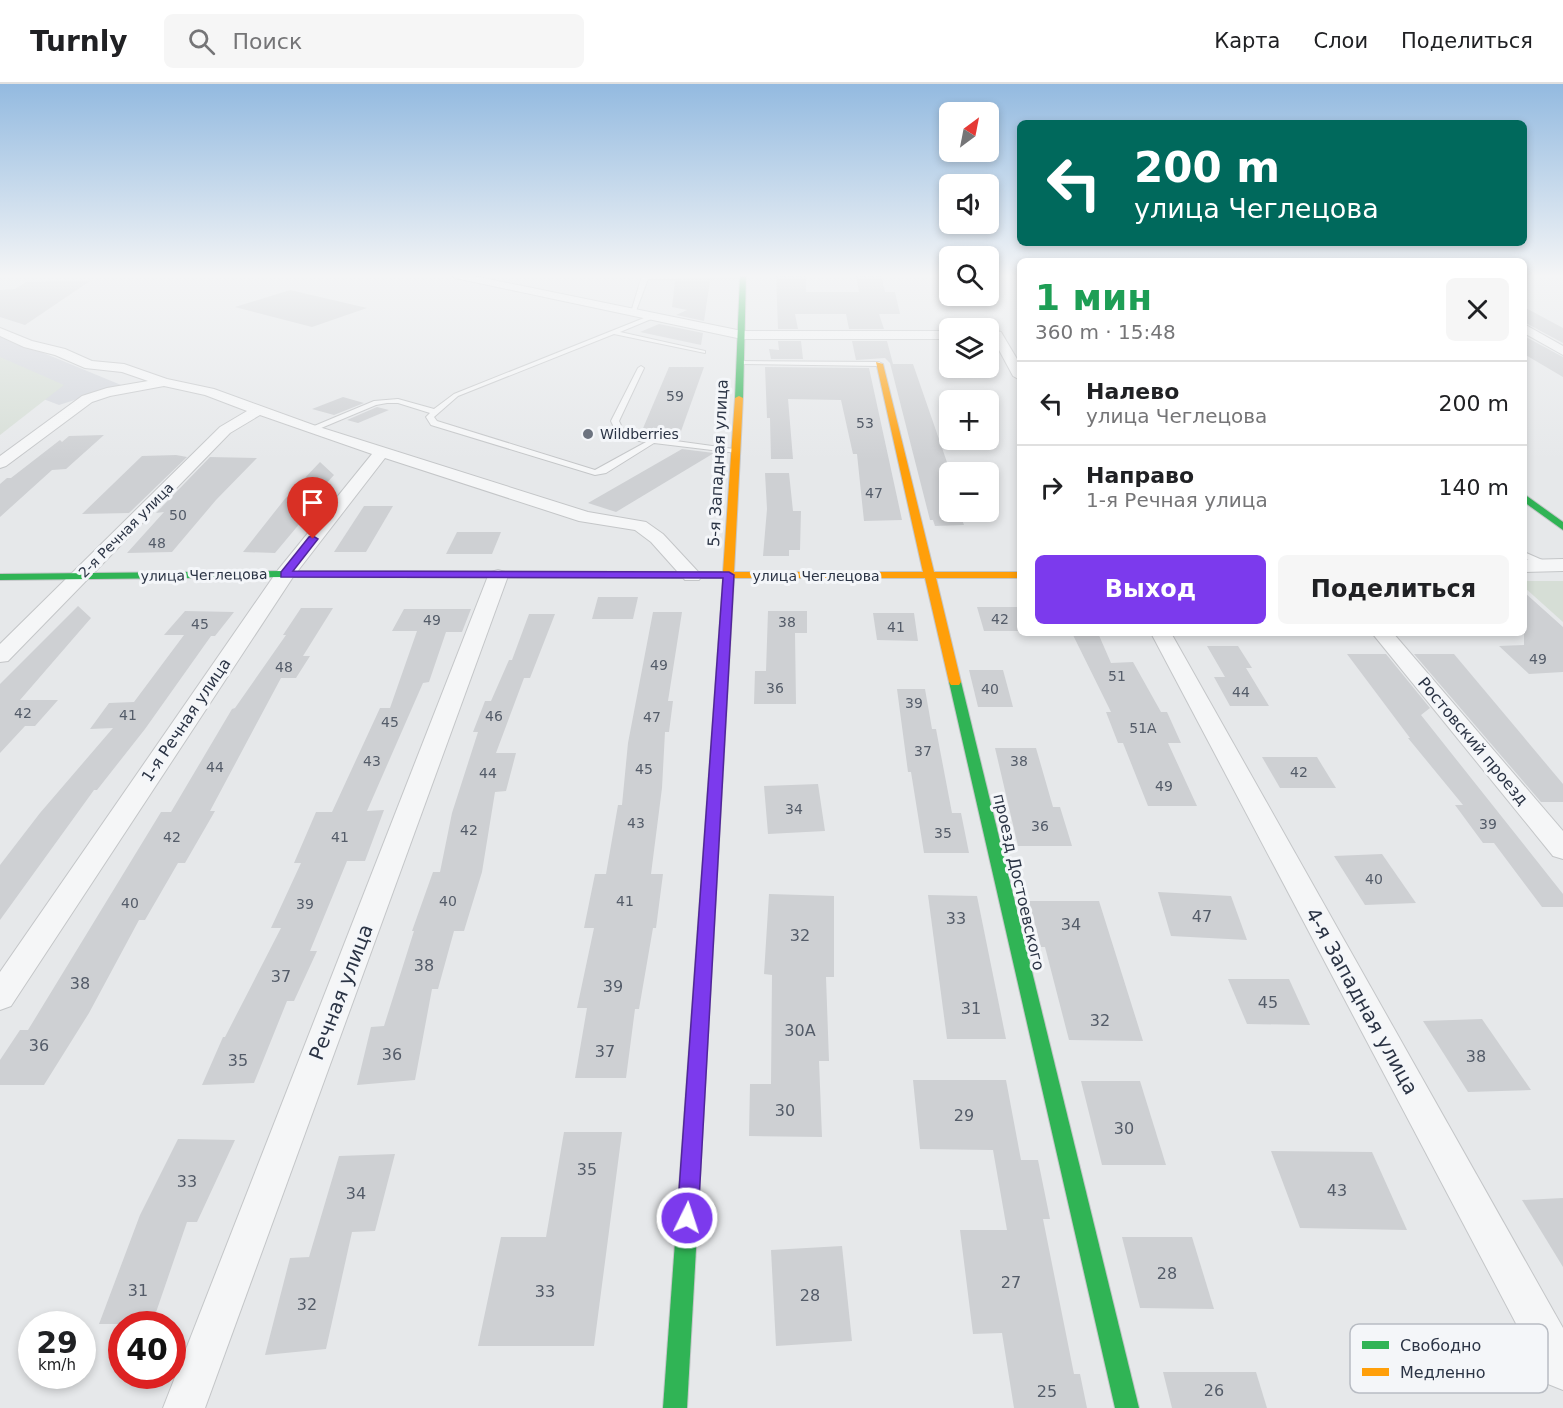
<!DOCTYPE html>
<html lang="ru">
<meta charset="utf-8">
<style>
:root{--surface:#fff;--page:#f6f6f6;--text:#202124;--muted:#757577;--line:#e0e0e0;--accent:#7c3aed}
body{margin:0;font-family:"DejaVu Sans",sans-serif;background:var(--page);color:var(--text);height:100vh;display:flex;flex-direction:column;font-size:22px;white-space:nowrap}
*{box-sizing:border-box;margin:0}
p{font-size:20px;color:var(--muted)}
.icon{flex:none;width:33px;height:33px;fill:none;stroke:currentColor;stroke-width:2;stroke-linecap:round;stroke-linejoin:round}
.map{position:relative;flex:1;overflow:hidden}
.sheet{position:absolute;left:1017px;top:174px;width:510px;height:378px;display:flex;flex-direction:column;background:var(--surface);border-radius:9px;box-shadow:0 3px 9px #0003}
.sheet>*{flex:none}
.banner{position:absolute;left:1017px;top:36px;width:510px;height:126px;border-radius:9px;box-shadow:0 3px 9px #0003;background:#00695c;color:#fff;overflow:hidden}
.needle{width:39px;rotate:32deg}
.buttons{position:absolute;left:939px;top:18px;display:grid;gap:12px}
.buttons a{display:grid;place-items:center;width:60px;height:60px;border-radius:9px;background:var(--surface);box-shadow:0 3px 9px #0003;font-size:30px}
.speed{position:absolute;left:18px;top:1227px;display:flex;gap:12px;font-size:30px;font-weight:700;text-align:center}
.speed>*{display:grid;place-content:center;width:78px;height:78px;border-radius:50%;background:var(--surface);box-shadow:0 3px 9px #0003;line-height:1}
.speed small{font-size:15px;font-weight:400}
.speed .limit{border:9px solid #d22;background:#fff;color:#111}
.pin{position:absolute;display:grid;place-items:center;width:51px;height:51px;color:#fff;margin:-62px -26px;border-radius:50% 50% 50% 0;rotate:-45deg;box-shadow:0 0 6px #0007}
.pin .icon{rotate:45deg}
.me{position:absolute;width:66px;margin:-33px;rotate:4deg;stroke-linejoin:round;filter:drop-shadow(0 0 4px #0008)}
.turn{display:flex;align-items:center;gap:21px;height:126px;padding:0 18px;font-size:27px}
.turn .icon{width:78px;height:78px;stroke-width:2.5}
.turn b{display:block;font-size:42px;line-height:51px}
.round{display:grid;place-items:center;flex:none;width:63px;height:63px;border-radius:9px;background:var(--page)}
.head{display:flex;align-items:center;justify-content:space-between;height:102px;padding:0 18px}
h1{font-size:36px;font-weight:700;line-height:45px;color:#1e9e55}
.action{display:flex;gap:12px;margin-top:auto;padding:12px 18px}
.action a{flex:1;height:69px;border-radius:9px;background:var(--accent);color:#fff;font-size:24px;font-weight:700;line-height:69px;text-align:center}
.action a+a{background:var(--page);color:var(--text)}
ul{padding:0;list-style:none}
li{display:flex;align-items:center;gap:18px;height:84px;padding:0 18px;border-top:2px solid var(--line)}
li div{flex:1}
li b{display:block;font-size:22px}
li em{font-style:normal}
header{display:flex;align-items:center;gap:36px;box-sizing:border-box;height:84px;padding:0 30px;background:var(--surface);border-bottom:2px solid var(--line)}
header strong{font-size:28px}
nav{display:flex;gap:33px;margin-inline-start:auto;font-size:21px}
.search{width:420px;height:54px;background:var(--page);display:flex;align-items:center;gap:15px;box-sizing:border-box;padding:0 21px;border-radius:9px;color:var(--muted);font-size:22px}
.map>svg:first-child{display:block}
</style>
<header>
<strong>Turnly</strong>
<div class="search"><svg class="icon" aria-label="search" viewBox="0 0 24 24"><circle cx="10" cy="10" r="6"/><path d="M15 15l6 6"/></svg>Поиск</div>
<nav><a>Карта</a><a>Слои</a><a>Поделиться</a></nav>
</header>
<div class="map">
<svg width="1563" height="1324" viewBox="0 0 1563 1324">
<rect width="100%" height="100%" fill="#e6e8ea"/>
<polygon fill="#d4d7dd" points="0,251 121,301 59,321 25,308 0,279"/>
<g fill="#d6ded6">
<polygon points="0,273 64,301 0,351"/>
<polygon points="1524,497 1563,497 1563,538 1524,503"/>
</g>
<g fill="#ced0d3">
<polygon points="776,191 806,191 806,208 859,208 856,191 881,191 885,208 895,208 900,230 879,230 884,245 849,245 846,230 795,230 798,245 778,245"/>
<polygon points="90,197 25,241 0,233 0,206 15,205 26,198"/>
<polygon points="675,197 710,197 704,237 676,231 687,226 672,223"/>
<polygon points="290,206 367,224 312,243 235,223"/>
<polygon points="1524,223 1563,244 1563,259 1524,238"/>
<polygon points="659,240 703,249 701,261 640,248"/>
<polygon points="1524,252 1563,273 1563,293 1524,270"/>
<polygon points="778,257 801,257 803,275 771,275 769,265 779,266"/>
<polygon points="852,257 887,257 893,280 913,280 950,387 950,428 959,428 964,441 935,442 933,436 930,436 890,279 885,274 856,276"/>
<polygon points="669,283 704,283 680,350 641,349"/>
<polygon points="765,283 869,284 902,436 864,437 857,370 853,370 841,316 788,315 793,375 771,375 770,334 767,334"/>
<polygon points="343,313 364,319 334,331 312,325"/>
<polygon points="377,323 389,326 358,339 347,336"/>
<polygon points="104,351 66,385 52,386 0,433 0,400 7,394 11,394 60,356 62,358 69,352"/>
<polygon points="682,365 714,369 616,428 588,419"/>
<polygon points="176,371 187,373 129,429 82,430 142,372"/>
<polygon points="210,373 257,374 216,416 172,468 127,469 164,428 156,429"/>
<polygon points="320,378 334,391 311,416 323,416 307,438 301,438 275,469 243,468 284,416"/>
<polygon points="765,389 789,389 793,427 801,427 800,466 789,466 789,472 763,472 767,425"/>
<polygon points="364,422 393,422 366,468 334,468"/>
<polygon points="457,448 501,448 492,470 446,470"/>
<polygon points="1524,508 1563,543 1563,588 1529,590 1499,562 1524,561"/>
<polygon points="598,513 638,513 633,535 592,535"/>
<polygon points="78,522 91,534 20,616 58,616 35,642 25,642 0,669 0,600"/>
<polygon points="977,523 1020,523 1020,547 984,547"/>
<polygon points="301,524 333,524 303,572 310,572 296,594 281,594 210,727 215,727 185,779 178,779 145,836 139,836 89,929 44,1001 0,1001 0,976 20,946 28,946 161,728 171,728 232,625 235,624 286,551 283,551"/>
<polygon points="404,525 471,525 462,548 446,548 429,598 423,599 367,727 384,726 365,777 347,777 310,867 317,867 294,917 287,917 254,999 202,1001 223,953 225,953 281,844 271,844 301,779 294,779 316,728 332,728 380,624 390,624 417,547 392,547"/>
<polygon points="185,527 234,528 215,552 211,552 145,645 97,706 94,706 0,836 0,781 40,729 113,644 90,645 109,619 134,618 184,551 164,551"/>
<polygon points="768,527 807,527 807,549 795,549 796,620 754,620 755,587 766,587"/>
<polygon points="653,528 682,528 668,617 673,617 669,648 665,648 662,704 651,790 663,790 656,844 653,844 639,925 635,925 626,994 575,994 587,924 577,924 594,844 584,844 595,790 606,790 618,721 622,721 628,659"/>
<polygon points="873,529 914,529 918,557 877,556"/>
<polygon points="529,530 555,530 530,594 524,594 496,669 516,669 506,707 495,708 482,788 464,847 454,847 438,905 432,905 415,996 357,1001 371,943 384,942 414,847 412,847 433,788 440,788 452,729 478,648 473,648 485,617 491,617 509,576 512,576"/>
<polygon points="1072,549 1098,549 1111,579 1133,578 1161,628 1167,628 1181,659 1168,659 1197,722 1148,722 1123,659 1118,659 1106,628 1111,628"/>
<polygon points="1207,562 1238,562 1252,584 1246,584 1269,622 1230,622 1214,593 1225,593"/>
<polygon points="1347,570 1386,570 1430,624 1421,631 1563,810 1563,823 1542,823 1494,759 1483,759 1455,721 1463,721 1408,654 1410,654"/>
<polygon points="1414,570 1454,570 1563,700 1563,718 1541,718"/>
<polygon points="969,586 1003,586 1013,623 978,623"/>
<polygon points="897,605 925,605 932,645 936,645 952,729 961,729 969,769 924,769 911,688 908,688"/>
<polygon points="995,664 1036,664 1053,723 1060,723 1072,762 1018,762"/>
<polygon points="1262,673 1317,673 1336,704 1280,704"/>
<polygon points="818,700 825,747 768,750 764,702"/>
<polygon points="1382,770 1416,819 1365,821 1334,772"/>
<polygon points="1158,808 1231,812 1247,856 1171,852"/>
<polygon points="769,810 834,812 834,893 826,893 829,977 819,977 822,1053 749,1052 750,1000 771,1000 772,891 764,890"/>
<polygon points="928,811 977,812 1006,955 947,955"/>
<polygon points="1029,817 1099,817 1143,957 1069,956 1045,863 1041,863"/>
<polygon points="1228,895 1289,895 1310,941 1247,940"/>
<polygon points="1482,935 1531,1006 1468,1008 1423,937"/>
<polygon points="913,996 1006,996 1021,1076 1038,1076 1050,1135 1043,1135 1074,1290 1080,1290 1087,1324 1014,1324 1002,1249 973,1250 960,1146 1007,1146 993,1066 920,1065"/>
<polygon points="1081,997 1140,997 1166,1081 1102,1081"/>
<polygon points="564,1048 622,1048 594,1262 478,1262 501,1153 546,1153"/>
<polygon points="178,1055 235,1056 197,1138 187,1138 152,1240 99,1240 140,1131"/>
<polygon points="1271,1067 1372,1068 1407,1146 1300,1144"/>
<polygon points="395,1070 375,1147 352,1148 326,1265 265,1271 290,1174 309,1173 339,1072"/>
<polygon points="1563,1114 1563,1183 1522,1116"/>
<polygon points="1122,1153 1192,1153 1214,1225 1140,1224"/>
<polygon points="842,1162 852,1257 776,1262 771,1166"/>
<polygon points="1163,1288 1256,1288 1267,1324 1172,1324"/>
</g>
<g fill="none" stroke-linecap="round" stroke-linejoin="round">
<defs>
<g id="lane">
<polygon points="647,191 744,191 746,192 743,194 648,195 636,227 631,228 641,195"/>
<polygon points="654,230 656,233 620,248 705,267 705,269 614,250 458,312 434,333 437,337 595,386 646,358 619,354 611,337 638,284 641,282 644,284 619,337 625,350 734,365 738,367 737,369 654,359 606,389 595,391 431,341 426,333 430,329 398,319 387,319 376,321 314,347 307,345 374,317 398,315 434,325 454,310"/>
<polygon points="738,277 879,278 882,280 879,282 740,280 738,279"/>
<polygon points="1524,468 1549,479 1551,481 1546,484 1524,474"/>
</g>
<g id="street">
<polygon points="450,191 469,191 742,247 950,247 950,255 742,255 455,194"/>
<polygon points="1524,240 1563,262 1563,271 1524,249"/>
<polygon points="0,244 32,257 65,265 92,277 124,280 167,295 214,305 316,342 588,428 646,438 663,450 702,492 699,496 685,496 651,458 635,446 579,437 385,374 293,493 11,922 0,926 0,888 278,486 372,370 260,331 230,349 8,577 0,578 0,560 220,343 247,327 205,311 164,302 110,312 92,318 6,382 0,384 0,372 82,312 107,304 148,297 122,288 85,284 55,271 24,263 0,252"/>
<polygon points="997,247 1001,248 1020,280 1020,296 1013,292 991,251"/>
<polygon points="1563,475 1563,487 1524,488 1524,476"/>
<polygon points="498,486 505,488 508,492 205,1324 163,1324 488,492 491,488"/>
<polygon points="1151,549 1171,549 1563,1244 1563,1306 1548,1300"/>
<polygon points="1372,549 1393,549 1563,747 1563,775 1553,772"/>
</g>
<g id="fast">
<polygon points="740,191 746,191 743,314 739,316 735,314"/>
<polygon points="1524,410 1563,438 1563,446 1524,418"/>
<polygon points="285,487 683,488 688,491 683,494 285,493 0,496 0,490"/>
<polygon points="724,560 730,564 687,1324 663,1324 718,564"/>
<polygon points="955,594 961,598 1139,1324 1115,1324 949,598"/>
</g>
<polygon id="slow" points="876,278 883,280 934,488 1020,488 1020,494 936,494 961,598 959,601 951,601 949,598 925,494 734,494 730,564 724,568 718,564 723,494 683,494 678,491 683,488 723,488 735,314 739,312 743,314 734,488 923,488"/>
</defs>
<use href="#lane" stroke="#c4c6c8" stroke-width="2"/>
<use href="#street" stroke="#c4c6c8" stroke-width="2"/>
<use href="#fast" stroke="#c4c6c8" stroke-width="2"/>
<use href="#slow" stroke="#c4c6c8" stroke-width="2"/>
<use href="#lane" fill="#f5f6f7" fill-rule="evenodd"/>
<use href="#street" fill="#f5f6f7" fill-rule="evenodd"/>
<use href="#fast" fill="#30b455" fill-rule="evenodd"/>
<use href="#slow" fill="#ff9f0a" fill-rule="evenodd"/>
</g>
<linearGradient id="sky" x2="0" y2="1"><stop stop-color="#93bae0"/><stop offset="0.51" stop-color="#f4f5f6"/><stop offset="1" stop-color="#f4f5f6" stop-opacity="0"/></linearGradient>
<rect width="1563" height="376" fill="url(#sky)"/>
<polygon fill="#7c3aed" stroke="#51269a" stroke-width="1.5" points="313,452 318,455 293,487 729,488 734,491 698,1134 695,1141 687,1144 680,1141 677,1134 723,494 281,493 281,488 309,453"/>
<circle fill="#6c737f" stroke="#f4f6f9" stroke-width="2" cx="588" cy="350" r="6"/>
<g text-anchor="middle" dominant-baseline="central" stroke-width="6" stroke-linejoin="round" paint-order="stroke">
<g font-size="14" fill="#545c69">
<text x="675" y="312">59</text>
<text x="865" y="339">53</text>
<text x="874" y="409">47</text>
<text x="178" y="431">50</text>
<text x="157" y="459">48</text>
<text x="1000" y="535">42</text>
<text x="432" y="536">49</text>
<text x="787" y="538">38</text>
<text x="200" y="540">45</text>
<text x="896" y="543">41</text>
<text x="1538" y="575">49</text>
<text x="659" y="581">49</text>
<text x="284" y="583">48</text>
<text x="1117" y="592">51</text>
<text x="775" y="604">36</text>
<text x="990" y="605">40</text>
<text x="1241" y="608">44</text>
<text x="914" y="619">39</text>
<text x="23" y="629">42</text>
<text x="128" y="631">41</text>
<text x="494" y="632">46</text>
<text x="652" y="633">47</text>
<text x="390" y="638">45</text>
<text x="1143" y="644">51А</text>
<text x="923" y="667">37</text>
<text x="372" y="677">43</text>
<text x="1019" y="677">38</text>
<text x="215" y="683">44</text>
<text x="644" y="685">45</text>
<text x="1299" y="688">42</text>
<text x="488" y="689">44</text>
<text x="1164" y="702">49</text>
<text x="794" y="725">34</text>
<text x="636" y="739">43</text>
<text x="1488" y="740">39</text>
<text x="1040" y="742">36</text>
<text x="469" y="746">42</text>
<text x="943" y="749">35</text>
<text x="172" y="753">42</text>
<text x="340" y="753">41</text>
<text x="1374" y="795">40</text>
<text x="448" y="817">40</text>
<text x="625" y="817">41</text>
<text x="130" y="819">40</text>
<text x="305" y="820">39</text>
</g>
<g font-size="14" fill="#2b3445" stroke="#f4f6f9" text-anchor="start">
<text x="600" y="350">Wildberries</text>
</g>
<g font-size="14" fill="#2b3445" stroke="#f4f6f9">
<text transform="translate(126 446) rotate(-45)">2-я Речная улица</text>
<text transform="translate(204 491) rotate(-1)">улица Чеглецова</text>
<text x="816" y="492">улица Чеглецова</text>
</g>
<g font-size="16" fill="#2b3445" stroke="#f4f6f9">
<text transform="translate(718 379) rotate(-87)">5-я Западная улица</text>
<text transform="translate(186 636) rotate(-56)">1-я Речная улица</text>
<text transform="translate(1473 657) rotate(50)">Ростовский проезд</text>
<text transform="translate(1019 798) rotate(77)">проезд Достоевского</text>
</g>
<g font-size="16" fill="#545c69">
<text x="1202" y="832">47</text>
<text x="956" y="834">33</text>
<text x="1071" y="840">34</text>
<text x="800" y="851">32</text>
<text x="424" y="881">38</text>
<text x="281" y="892">37</text>
<text x="80" y="899">38</text>
<text x="613" y="902">39</text>
<text x="1268" y="918">45</text>
<text x="971" y="924">31</text>
<text x="1100" y="936">32</text>
<text x="800" y="946">30А</text>
<text x="39" y="961">36</text>
<text x="605" y="967">37</text>
<text x="392" y="970">36</text>
<text x="1476" y="972">38</text>
<text x="238" y="976">35</text>
<text x="785" y="1026">30</text>
<text x="964" y="1031">29</text>
<text x="1124" y="1044">30</text>
<text x="587" y="1085">35</text>
<text x="187" y="1097">33</text>
<text x="1337" y="1106">43</text>
<text x="356" y="1109">34</text>
<text x="1167" y="1189">28</text>
<text x="1011" y="1198">27</text>
<text x="138" y="1206">31</text>
<text x="545" y="1207">33</text>
<text x="810" y="1211">28</text>
<text x="307" y="1220">32</text>
<text x="1214" y="1306">26</text>
<text x="1047" y="1307">25</text>
</g>
<g font-size="20" fill="#2b3445" stroke="#f4f6f9">
<text transform="translate(341 908) rotate(-69)">Речная улица</text>
<text transform="translate(1362 917) rotate(61)">4-я Западная улица</text>
</g>
</g>
<rect x="1350" y="1240" width="198" height="69" rx="9" fill="#f4f6f9" stroke="#b8bcc3" stroke-width="1.5"/>
<rect x="1362" y="1257" width="27" height="8" fill="#30b455"/>
<rect x="1362" y="1284" width="27" height="8" fill="#ff9f0a"/>
<g font-size="16" fill="#2b3445">
<text x="1400" y="1267">Свободно</text>
<text x="1400" y="1294">Медленно</text>
</g>
</svg>
<div class="buttons">
<a><svg class="needle" viewBox="-14 -14 28 28"><path d="M0-13l5 13h-10z" fill="#e53935"/><path d="M0 13l5-13h-10z" fill="#757577"/></svg></a>
<a><svg class="icon" aria-label="sound" viewBox="0 0 24 24"><path d="M4 9h4l5-4v14l-5-4H4zM17 9q2 3 0 6"/></svg></a>
<a><svg class="icon" aria-label="search" viewBox="0 0 24 24"><circle cx="10" cy="10" r="6"/><path d="M15 15l6 6"/></svg></a>
<a><svg class="icon" aria-label="layers" viewBox="0 0 24 24"><path d="M12 4l9 5-9 5-9-5zM3 14l9 5 9-5"/></svg></a>
<a>+</a>
<a>−</a>
</div>
<div class="speed"><div>29<small>km/h</small></div><div class="limit">40</div></div>
<div class="pin" style="left:313px;top:455px;background:#d93025"><svg class="icon" aria-label="arrive" viewBox="0 0 24 24"><path d="M6 21V4h12l-3 4 3 4H6"/></svg></div>
<svg class="me" style="left:687px;top:1134px" viewBox="-20 -20 40 40"><circle r="17" fill="#7c3aed" stroke="#fff" stroke-width="3"/><path d="M0-11L8 9 0 5-8 9z" fill="#fff"/></svg>
<div class="banner">
<div class="turn"><svg class="icon" aria-label="left" viewBox="0 0 24 24"><path d="M17 20v-9H6M10 6l-5 5 5 5"/></svg><div><b>200 m</b>улица Чеглецова</div></div>
</div>
<section class="sheet">
<div class="head"><div><h1>1 мин</h1><p>360 m · 15:48</p></div><a class="round"><svg class="icon" aria-label="close" viewBox="0 0 24 24"><path d="M6 6l12 12M18 6L6 18"/></svg></a></div>
<ul>
<li><svg class="icon" aria-label="left" viewBox="0 0 24 24"><path d="M17 20v-9H6M10 6l-5 5 5 5"/></svg><div><b>Налево</b><p>улица Чеглецова</p></div><em>200 m</em></li>
<li><svg class="icon" aria-label="right" viewBox="0 0 24 24"><path d="M7 20v-9h11M14 6l5 5-5 5"/></svg><div><b>Направо</b><p>1-я Речная улица</p></div><em>140 m</em></li>
</ul>
<div class="action"><a>Выход</a><a>Поделиться</a></div>
</section>
</div>
